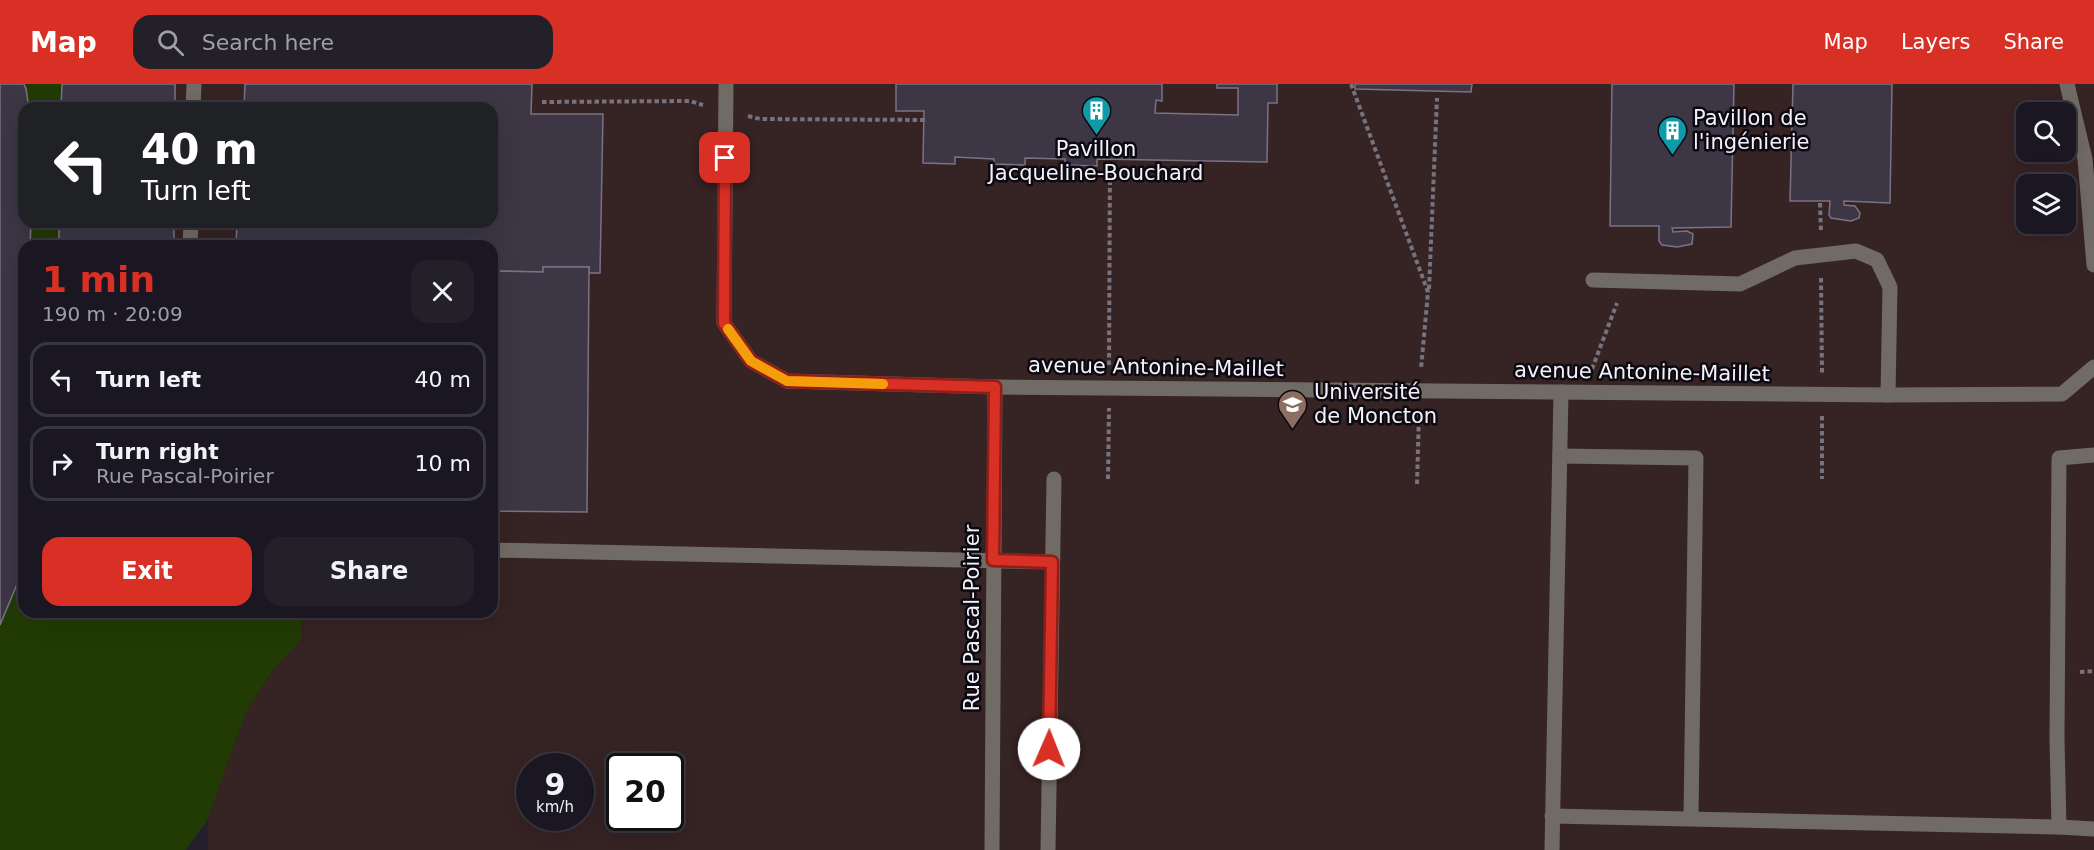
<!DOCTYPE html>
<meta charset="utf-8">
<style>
:root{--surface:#1a1722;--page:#23202a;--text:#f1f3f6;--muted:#9f9fa5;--line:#383640;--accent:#d93025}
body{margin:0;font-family:"DejaVu Sans",sans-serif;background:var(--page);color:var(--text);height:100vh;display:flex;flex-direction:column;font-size:22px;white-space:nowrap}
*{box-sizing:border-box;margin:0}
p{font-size:20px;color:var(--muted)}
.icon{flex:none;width:33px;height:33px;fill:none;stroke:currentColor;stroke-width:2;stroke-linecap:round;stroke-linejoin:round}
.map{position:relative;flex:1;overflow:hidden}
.sheet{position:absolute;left:18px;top:156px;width:480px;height:378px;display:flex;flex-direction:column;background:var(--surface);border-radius:18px;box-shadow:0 6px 24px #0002,0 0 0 2px var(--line)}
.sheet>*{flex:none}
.guide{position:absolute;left:18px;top:18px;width:480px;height:126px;border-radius:18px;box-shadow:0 6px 24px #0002,0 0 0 2px var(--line);background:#202124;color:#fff;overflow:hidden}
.fabs{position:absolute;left:2016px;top:18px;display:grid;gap:12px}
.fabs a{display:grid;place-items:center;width:60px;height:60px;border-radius:12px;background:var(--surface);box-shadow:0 6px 24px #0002,0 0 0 2px var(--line);font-size:30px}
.speed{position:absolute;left:516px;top:669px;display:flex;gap:12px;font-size:30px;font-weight:700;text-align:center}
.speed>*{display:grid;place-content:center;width:78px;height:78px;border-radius:50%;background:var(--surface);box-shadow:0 6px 24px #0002,0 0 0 2px var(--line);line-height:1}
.speed small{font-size:15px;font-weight:400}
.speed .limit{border:3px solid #111;border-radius:9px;background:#fff;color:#111}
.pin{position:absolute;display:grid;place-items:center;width:51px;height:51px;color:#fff;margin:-26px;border-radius:12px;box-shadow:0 3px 9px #0006}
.me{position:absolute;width:66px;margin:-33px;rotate:1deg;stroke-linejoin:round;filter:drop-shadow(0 0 4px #0008)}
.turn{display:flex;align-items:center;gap:21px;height:126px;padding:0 24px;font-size:27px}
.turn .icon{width:78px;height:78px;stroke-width:2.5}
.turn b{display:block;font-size:42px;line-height:51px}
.round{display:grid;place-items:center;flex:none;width:63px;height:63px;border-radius:18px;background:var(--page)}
.overview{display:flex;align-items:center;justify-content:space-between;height:102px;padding:0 24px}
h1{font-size:36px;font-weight:700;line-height:45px;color:var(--accent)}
.cta{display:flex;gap:12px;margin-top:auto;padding:12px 24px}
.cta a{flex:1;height:69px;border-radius:18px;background:var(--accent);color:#fff;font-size:24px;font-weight:700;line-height:69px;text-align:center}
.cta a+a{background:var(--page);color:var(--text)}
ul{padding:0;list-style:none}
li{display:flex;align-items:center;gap:18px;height:75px;margin:0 12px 9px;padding:0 12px;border:3px solid var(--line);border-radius:18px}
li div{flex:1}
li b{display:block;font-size:22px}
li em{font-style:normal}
header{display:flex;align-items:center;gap:36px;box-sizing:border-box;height:84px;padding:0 30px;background:var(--accent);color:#fff}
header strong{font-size:28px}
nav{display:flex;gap:33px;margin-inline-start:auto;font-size:21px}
.search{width:420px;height:54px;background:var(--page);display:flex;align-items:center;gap:15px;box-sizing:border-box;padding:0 21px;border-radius:18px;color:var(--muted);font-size:22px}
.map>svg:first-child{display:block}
</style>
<header>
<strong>Map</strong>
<div class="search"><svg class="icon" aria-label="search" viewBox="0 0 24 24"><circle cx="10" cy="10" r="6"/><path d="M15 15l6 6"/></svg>Search here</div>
<nav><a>Map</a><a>Layers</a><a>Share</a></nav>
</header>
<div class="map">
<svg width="2094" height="766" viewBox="0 0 2094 766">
<rect width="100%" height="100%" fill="#231f2d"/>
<path fill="#362324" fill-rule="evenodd" d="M 171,0 L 2094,0 L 2094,766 L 208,766 L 208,735 L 245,630 L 273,586 L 301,556 L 301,528 L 492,528 L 492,162 L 171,162 L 171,138 L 492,138 L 492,24 L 171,24 ZM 2026,28 L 2066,28 L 2066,68 L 2026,68 ZM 2026,100 L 2066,100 L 2066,140 L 2026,140 ZM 530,682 L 580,682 L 580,734 L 530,734 ZM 620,682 L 670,682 L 670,734 L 620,734 Z"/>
<polygon fill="#223b05" points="0,0 171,0 171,24 24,24 24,138 171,138 171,162 24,162 24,528 301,528 301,556 273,586 245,630 208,735 186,766 0,766"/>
<g fill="#3c3645" stroke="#7a7384" stroke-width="1.5">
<polygon points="0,0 24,0 26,5 29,24 24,24 24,138 31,138 30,162 24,162 24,465 18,498 0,541"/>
<polygon points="62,0 175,0 175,24 61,24"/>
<polygon points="245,0 532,0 531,30 603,30 600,189 589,189 589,183 543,183 543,188 492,187 492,162 236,162 237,138 492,138 492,24 244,24"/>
<polygon points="896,0 1162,0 1162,17 1156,16 1155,29 1238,31 1238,4 1217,4 1217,0 1277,0 1277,19 1268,19 1267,78 1097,75 1097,82 1065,81 1065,75 1025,74 1025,81 994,80 994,75 955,73 955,80 923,79 924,27 896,27"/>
<polygon points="1355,0 1472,0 1471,8 1355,5"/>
<polygon points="1612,0 1734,0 1731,143 1672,144 1673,148 1687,147 1693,150 1692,160 1677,163 1662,161 1659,157 1659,142 1610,142"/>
<polygon points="1793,0 1892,0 1890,119 1844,117 1844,121 1855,122 1860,129 1859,134 1851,137 1831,134 1829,131 1830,117 1790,117"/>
<rect x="59" y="138" width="115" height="24"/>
<polygon points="543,183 589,183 587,428 492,427 492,187 543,188"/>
</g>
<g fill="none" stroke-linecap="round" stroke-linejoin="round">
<g stroke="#76737f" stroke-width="4" stroke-dasharray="4.5 3" stroke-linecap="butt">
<polyline points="1351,0 1428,208 1421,285"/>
<polyline points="542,18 690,17 703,21"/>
<polyline points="748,32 760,35 927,36"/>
<polyline points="1820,119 1821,148"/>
<polyline points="1821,194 1822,289"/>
<polyline points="1429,205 1437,14"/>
<polyline points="1109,281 1110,78"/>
<polyline points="1592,285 1617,219"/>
<polyline points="1822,332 1822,395"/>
<polyline points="1108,395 1109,324"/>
<polyline points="1417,400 1419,329"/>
<polyline points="2080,588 2094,587"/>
</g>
<g stroke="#706b64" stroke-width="15">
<polyline points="726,0 724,239 751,277 787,297 995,303 1888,311 2062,310 2094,283"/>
<polyline points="2067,0 2085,75 2094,181"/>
<polyline points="193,24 194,0"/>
<polyline points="190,162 191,138"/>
<polyline points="1593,196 1740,200 1795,174 1856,167 1877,176 1890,203 1888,311"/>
<polyline points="1560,372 1696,374 1691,733"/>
<polyline points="492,466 1051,478"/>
<polyline points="1552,732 2059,743 2094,745"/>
<polyline points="2059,743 2057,654 2059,374 2094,371"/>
<polyline points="1048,766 1054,395"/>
<polyline points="1552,766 1561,308"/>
</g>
<polyline stroke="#706b64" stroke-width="15" points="992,766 995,303"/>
</g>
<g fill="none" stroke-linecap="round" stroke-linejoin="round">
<defs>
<polyline id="route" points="725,74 724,239 751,277 787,297 995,303 993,476 1052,478 1049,665"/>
</defs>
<use href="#route" stroke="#8d1f18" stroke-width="15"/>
<use href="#route" stroke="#d93025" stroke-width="10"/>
<polyline stroke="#f59e0b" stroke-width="10" points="728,245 751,277 787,297 883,300"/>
</g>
<defs>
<symbol id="building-pin" viewBox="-11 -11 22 30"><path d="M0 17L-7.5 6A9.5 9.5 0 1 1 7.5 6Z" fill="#0f9aa8" stroke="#0c0a10"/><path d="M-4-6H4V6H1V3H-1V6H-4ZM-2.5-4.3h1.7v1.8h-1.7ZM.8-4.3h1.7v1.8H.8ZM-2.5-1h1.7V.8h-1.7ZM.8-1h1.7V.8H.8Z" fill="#fff"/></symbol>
<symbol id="university-pin" viewBox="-11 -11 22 30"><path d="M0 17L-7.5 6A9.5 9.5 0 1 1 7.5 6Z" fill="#8d6e63" stroke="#0c0a10"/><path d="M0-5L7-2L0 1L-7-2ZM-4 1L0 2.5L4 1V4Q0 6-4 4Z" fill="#fff"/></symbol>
</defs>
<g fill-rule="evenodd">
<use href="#building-pin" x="1080" y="10" width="33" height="45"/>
<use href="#building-pin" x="1656" y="30" width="33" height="45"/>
<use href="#university-pin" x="1276" y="304" width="33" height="45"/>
</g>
<g text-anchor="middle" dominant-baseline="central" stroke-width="5" stroke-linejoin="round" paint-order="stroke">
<g font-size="21" fill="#f3f1fb" stroke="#0c0a10" text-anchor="start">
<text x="1693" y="34">Pavillon de<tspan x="1693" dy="24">l'ingénierie</tspan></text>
<text x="1096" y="65" text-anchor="middle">Pavillon<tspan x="1096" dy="24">Jacqueline-Bouchard</tspan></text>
<text x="1314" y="308">Université<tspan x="1314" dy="24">de Moncton</tspan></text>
</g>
<g font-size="21" fill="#f3f1fb" stroke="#0c0a10">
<text transform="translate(1156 283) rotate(1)">avenue Antonine-Maillet</text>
<text transform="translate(1642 288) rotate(1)">avenue Antonine-Maillet</text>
<text transform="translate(972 534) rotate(-90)">Rue Pascal-Poirier</text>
</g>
</g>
</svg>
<div class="fabs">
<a><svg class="icon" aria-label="search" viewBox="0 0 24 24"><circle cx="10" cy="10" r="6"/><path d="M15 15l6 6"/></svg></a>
<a><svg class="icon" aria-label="layers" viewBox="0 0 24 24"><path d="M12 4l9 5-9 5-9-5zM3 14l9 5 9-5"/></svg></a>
</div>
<div class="speed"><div>9<small>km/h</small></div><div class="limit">20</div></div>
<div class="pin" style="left:725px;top:74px;background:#d93025"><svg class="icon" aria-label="arrive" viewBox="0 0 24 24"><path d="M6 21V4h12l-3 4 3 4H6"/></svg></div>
<svg class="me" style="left:1049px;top:665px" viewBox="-20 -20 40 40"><circle r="19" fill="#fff"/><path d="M0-13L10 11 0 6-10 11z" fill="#d93025"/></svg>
<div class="guide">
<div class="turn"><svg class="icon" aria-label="left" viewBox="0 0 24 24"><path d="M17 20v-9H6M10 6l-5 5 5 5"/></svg><div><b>40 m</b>Turn left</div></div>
</div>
<section class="sheet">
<div class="overview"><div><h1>1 min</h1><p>190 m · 20:09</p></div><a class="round"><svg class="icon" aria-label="close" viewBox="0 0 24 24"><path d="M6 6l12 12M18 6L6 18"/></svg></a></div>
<ul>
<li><svg class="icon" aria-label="left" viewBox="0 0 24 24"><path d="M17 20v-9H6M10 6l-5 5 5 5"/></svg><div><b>Turn left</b></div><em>40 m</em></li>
<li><svg class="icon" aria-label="right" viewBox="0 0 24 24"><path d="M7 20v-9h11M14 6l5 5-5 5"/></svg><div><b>Turn right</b><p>Rue Pascal-Poirier</p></div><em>10 m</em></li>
</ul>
<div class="cta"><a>Exit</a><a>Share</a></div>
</section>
</div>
